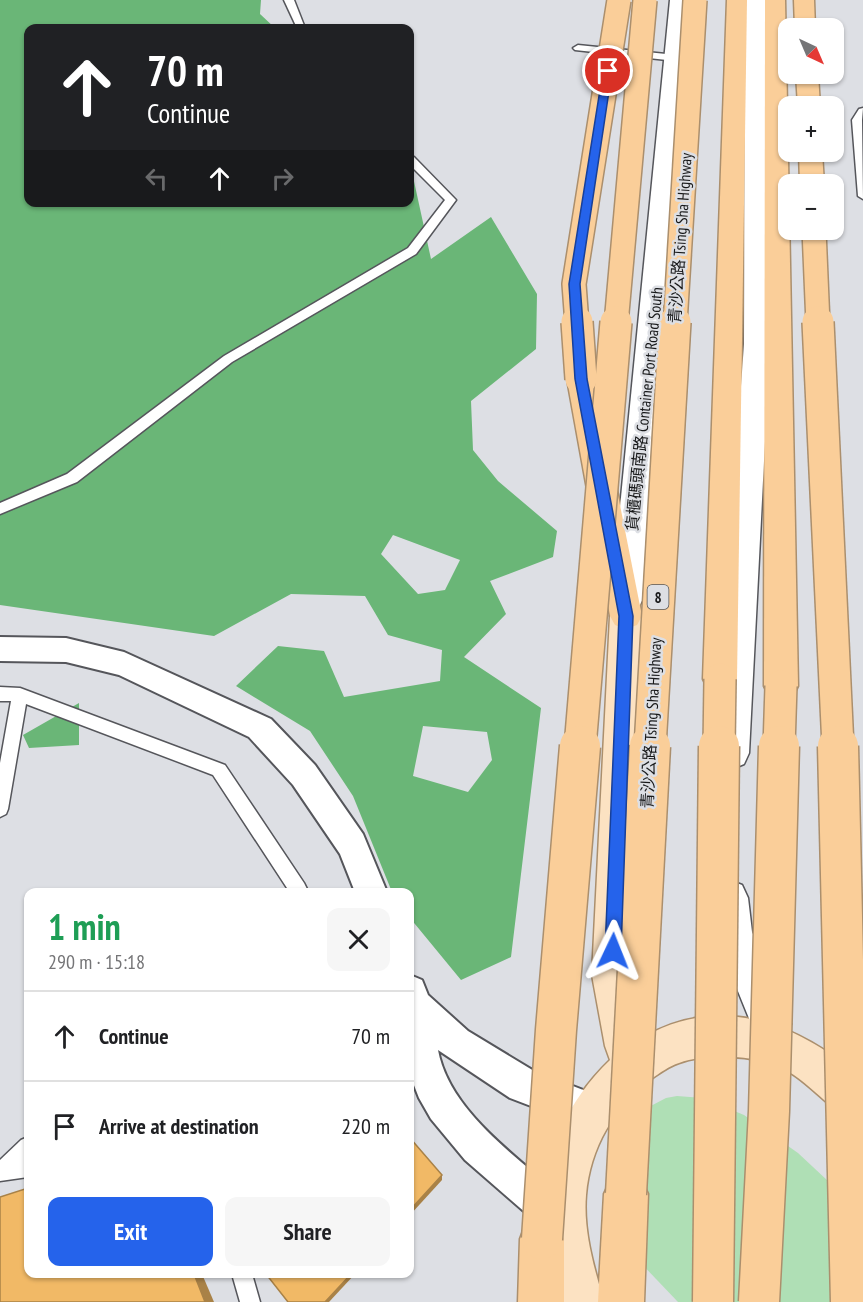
<!DOCTYPE html>
<meta charset="utf-8">
<style>
:root{--surface:#fff;--page:#f6f6f6;--text:#202124;--muted:#757577;--line:#e0e0e0;--accent:#2563eb}
body{margin:0;font-family:"PT Sans Narrow","Noto Sans TC",sans-serif;background:var(--page);color:var(--text);height:100vh;display:flex;flex-direction:column;font-size:22px;white-space:nowrap}
*{box-sizing:border-box;margin:0}
p{font-size:20px;color:var(--muted)}
.icon{flex:none;width:33px;height:33px;fill:none;stroke:currentColor;stroke-width:2;stroke-linecap:round;stroke-linejoin:round}
.map{position:relative;flex:1;overflow:hidden}
.sheet{position:absolute;left:24px;top:888px;width:390px;height:390px;display:flex;flex-direction:column;background:var(--surface);border-radius:12px;box-shadow:0 2px 4px #0004}
.sheet>*{flex:none}
.guide{position:absolute;left:24px;top:24px;width:390px;height:183px;border-radius:12px;box-shadow:0 2px 4px #0004;background:#202124;color:#fff;overflow:hidden}
.needle{width:39px;rotate:136deg}
.tools{position:absolute;left:778px;top:18px;display:grid;gap:12px}
.tools a{display:grid;place-items:center;width:66px;height:66px;border-radius:12px;background:var(--surface);box-shadow:0 2px 4px #0004;font-size:30px}
.pin{position:absolute;display:grid;place-items:center;width:51px;height:51px;color:#fff;margin:-26px;border:3px solid #fff;border-radius:50%;box-shadow:0 2px 6px #0007}
.me{position:absolute;width:66px;margin:-33px;rotate:2deg;stroke-linejoin:round;filter:drop-shadow(0 0 4px #0008)}
.turn{display:flex;align-items:center;gap:21px;height:126px;padding:0 24px;font-size:27px}
.turn .icon{width:78px;height:78px;stroke-width:2.5}
.turn b{display:block;font-size:42px;line-height:51px}
.lanes{display:flex;align-items:center;height:57px;padding:0 24px;background:#0003;justify-content:center;gap:30px;direction:ltr}
.lanes .off{opacity:.35}
.round{display:grid;place-items:center;flex:none;width:63px;height:63px;border-radius:12px;background:var(--page)}
.summary{display:flex;align-items:center;justify-content:space-between;height:102px;padding:0 24px}
h1{font-size:36px;font-weight:700;line-height:45px;color:#1e9e55}
.cta{display:flex;gap:12px;margin-top:auto;padding:12px 24px}
.cta a{flex:1;height:69px;border-radius:12px;background:var(--accent);color:#fff;font-size:24px;font-weight:700;line-height:69px;text-align:center}
.cta a+a{background:var(--page);color:var(--text)}
ul{padding:0;list-style:none}
li{display:flex;align-items:center;gap:18px;height:90px;padding:0 24px;border-top:2px solid var(--line)}
li div{flex:1}
li b{display:block;font-size:22px}
li em{font-style:normal}
.map>svg:first-child{display:block}
</style>
<div class="map">
<svg width="863" height="1302" viewBox="0 0 863 1302">
<rect width="100%" height="100%" fill="#dddfe4"/>
<polygon fill="#afdfb5" points="677,1096 703,1098 744,1115 798,1153 843,1195 863,1302 678,1302 636,1258 645,1109 666,1098"/>
<g fill="#6ab677" fill-rule="evenodd">
<path d="M 0,0 L 261,0 L 260,14 L 275,28 L 28,28 L 28,202 L 410,202 L 410,163 L 431,259 L 491,217 L 537,294 L 536,349 L 471,401 L 473,450 L 498,481 L 557,531 L 553,557 L 490,581 L 506,614 L 464,657 L 541,708 L 511,957 L 461,980 L 410,918 L 410,892 L 392,892 L 353,796 L 310,731 L 236,686 L 278,646 L 324,651 L 344,697 L 440,681 L 442,650 L 388,635 L 365,596 L 291,594 L 214,636 L 0,605 ZM 393,535 L 460,560 L 445,590 L 418,594 L 381,554 ZM 423,726 L 487,732 L 492,760 L 468,792 L 413,776 Z"/>
<polygon points="79,703 79,745 29,748 23,735"/>
</g>
<g fill="none" stroke-linecap="round" stroke-linejoin="round">
<defs>
<g id="lane">
<polygon points="284,0 294,0 305,28 297,28"/>
<polygon points="578,45 676,55 681,58 676,61 575,50 573,48"/>
<polygon points="863,108 862,120 863,199 858,196 852,120 859,109"/>
<polygon points="410,156 414,157 456,200 416,254 232,362 77,482 0,514 0,503 67,474 224,356 408,248 445,200 410,165"/>
<polygon points="0,687 20,688 225,765 304,883 307,889 305,892 286,892 287,888 213,775 26,704 8,809 6,814 0,817 0,763 11,701 0,701"/>
<polygon points="28,1137 28,1177 0,1181 0,1160 21,1140"/>
<polygon points="232,1274 252,1274 260,1302 240,1302"/>
</g>
<g id="street">
<polygon points="0,637 66,638 124,652 271,719 315,765 363,834 387,892 355,892 340,854 293,785 249,737 119,675 66,662 0,661"/>
<path d="M 410,975 L 422,980 L 428,995 L 468,1031 L 534,1071 L 604,1098 L 609,1111 L 604,1124 L 591,1129 L 510,1098 L 438,1050 C 447,1100 496,1141 533,1172 C 549,1185 566,1195 574,1214 L 568,1227 L 555,1233 L 542,1227 L 465,1160 L 431,1119 L 419,1098 L 410,1075 Z"/>
</g>
<g id="secondary">
<polygon points="670,0 690,0 685,75 643,599 638,608 627,612 616,608 611,599"/>
<polygon points="745,0 765,0 770,344 749,753 744,764 732,769 720,764 715,753 744,344"/>
<polygon points="729,880 742,885 748,898 752,932 791,1024 785,1038 771,1044 757,1038 714,932 710,898 716,885"/>
</g>
<path id="primary" d="M 626,603 L 637,607 L 642,616 L 632,975 L 644,1037 C 723,992 800,1025 863,1079 L 863,1122 L 859,1124 C 826,1110 805,1073 769,1063 C 742,1055 705,1054 679,1063 C 669,1066 660,1073 651,1079 C 614,1107 590,1148 586,1195 C 583,1231 594,1267 604,1302 L 558,1302 C 551,1277 544,1251 542,1225 C 538,1163 566,1102 610,1060 L 605,1046 L 592,975 L 610,616 L 615,607 Z"/>
<g id="highway">
<polygon points="727,0 747,0 737,679 732,689 720,693 708,689 703,679"/>
<polygon points="765,0 785,0 798,686 793,696 781,701 769,696 764,686"/>
<polygon points="794,0 814,0 815,28 795,28"/>
<polygon points="796,74 818,74 820,106 798,106"/>
<polygon points="799,152 822,152 824,184 800,184"/>
<polygon points="581,369 591,372 595,379 642,616 637,625 626,629 615,625 610,616 567,379 571,372"/>
<polygon points="626,1172 641,1179 648,1194 644,1302 598,1302 604,1194 611,1179"/>
<polygon points="542,1217 558,1223 564,1239 564,1302 518,1302 520,1239 526,1223"/>
</g>
</defs>
<use href="#lane" stroke="#55565b" stroke-width="3"/>
<use href="#street" stroke="#55565b" stroke-width="4"/>
<use href="#secondary" stroke="#55565b" stroke-width="3"/>
<use href="#primary" stroke="#ab8f6d" stroke-width="3"/>
<use href="#highway" stroke="#ab8f6d" stroke-width="3"/>
<use href="#lane" fill="#fff" fill-rule="evenodd"/>
<use href="#street" fill="#fff" fill-rule="evenodd"/>
<use href="#secondary" fill="#fff" fill-rule="evenodd"/>
<use href="#primary" fill="#fce2c2" fill-rule="evenodd"/>
<use href="#highway" fill="#face99" fill-rule="evenodd"/>
<defs>
<g id="highway-bridge-far2">
<polyline points="814,230 818,324"/>
<polyline points="577,324 574,284 619,0"/>
<polyline points="616,324 645,0"/>
<polyline points="675,324 695,0"/>
</g>
<g id="highway-bridge-far1">
<polyline points="577,322 581,379"/>
<polyline points="818,322 838,747"/>
<polyline points="580,747 616,322"/>
<polyline points="650,747 675,322"/>
<polyline points="719,747 720,679"/>
<polyline points="779,747 781,686"/>
</g>
<g id="highway-bridge">
<polyline points="838,746 851,1302"/>
<polyline points="626,1194 650,746"/>
<polyline points="542,1239 556,1030 580,746"/>
<polyline points="713,1302 719,746"/>
<polyline points="759,1302 769,1111 779,746"/>
</g>
</defs>
<use href="#highway-bridge-far2" stroke="#ab8f6d" stroke-width="26" stroke-linecap="butt"/>
<use href="#highway-bridge-far1" stroke="#ab8f6d" stroke-width="34" stroke-linecap="butt"/>
<use href="#highway-bridge" stroke="#ab8f6d" stroke-width="43" stroke-linecap="butt"/>
<use href="#highway-bridge-far2" stroke="#face99" stroke-width="23"/>
<use href="#highway-bridge-far1" stroke="#face99" stroke-width="31"/>
<use href="#highway-bridge" stroke="#face99" stroke-width="40"/>
</g>
<g fill="#a98247">
<polygon points="442,1175 442,1180 410,1215 410,1210"/>
<polygon points="194,1274 202,1274 214,1302 205,1302"/>
<polygon points="351,1274 355,1274 329,1302 325,1302"/>
</g>
<g fill="#f1b966" stroke="#a98247" stroke-width="1.5">
<polygon points="410,1138 442,1175 410,1210"/>
<polygon points="28,1188 28,1274 194,1274 205,1302 0,1302 0,1197"/>
<polygon points="266,1274 351,1274 325,1302 288,1302"/>
</g>
<polygon fill="#2563eb" stroke="#184099" stroke-width="1.5" points="608,68 612,71 580,284 587,379 633,616 621,951 618,957 613,959 607,957 605,951 619,616 575,379 569,284 603,71"/>
<g text-anchor="middle" dominant-baseline="central" stroke-width="5" stroke-linejoin="round" paint-order="stroke">
<rect fill="#dddfe4" stroke="#535457" stroke-width="1.5" x="647.5" y="585" width="21" height="24" rx="4.5"/>
<g font-size="15" font-weight="bold" fill="#18191a">
<text x="658" y="597">8</text>
</g>
<g font-size="16" fill="#18191a" stroke="#dddfe4">
<text transform="translate(680 238) rotate(-86)">青沙公路 Tsing Sha Highway</text>
<text transform="translate(644 409) rotate(-84)">貨櫃碼頭南路 Container Port Road South</text>
<text transform="translate(651 723) rotate(-87)">青沙公路 Tsing Sha Highway</text>
</g>
</g>
</svg>
<div class="tools">
<a><svg class="needle" viewBox="-14 -14 28 28"><path d="M0-13l5 13h-10z" fill="#e53935"/><path d="M0 13l5-13h-10z" fill="#757577"/></svg></a>
<a>+</a>
<a>−</a>
</div>
<div class="pin" style="left:608px;top:71px;background:#d93025"><svg class="icon" aria-label="arrive" viewBox="0 0 24 24"><path d="M6 21V4h12l-3 4 3 4H6"/></svg></div>
<svg class="me" style="left:613px;top:951px" viewBox="-20 -20 40 40"><path d="M0-17L14 15 0 8-14 15z" fill="#2563eb" stroke="#fff" stroke-width="4"/></svg>
<div class="guide">
<div class="turn"><svg class="icon" aria-label="ahead" viewBox="0 0 24 24"><path d="M12 20V5M6 11l6-6 6 6"/></svg><div><b>70 m</b>Continue</div></div>
<div class="lanes"><svg class="icon off" aria-label="left" viewBox="0 0 24 24"><path d="M17 20v-9H6M10 6l-5 5 5 5"/></svg><svg class="icon" aria-label="ahead" viewBox="0 0 24 24"><path d="M12 20V5M6 11l6-6 6 6"/></svg><svg class="icon off" aria-label="right" viewBox="0 0 24 24"><path d="M7 20v-9h11M14 6l5 5-5 5"/></svg></div>
</div>
<section class="sheet">
<div class="summary"><div><h1>1 min</h1><p>290 m · 15:18</p></div><a class="round"><svg class="icon" aria-label="close" viewBox="0 0 24 24"><path d="M6 6l12 12M18 6L6 18"/></svg></a></div>
<ul>
<li><svg class="icon" aria-label="ahead" viewBox="0 0 24 24"><path d="M12 20V5M6 11l6-6 6 6"/></svg><div><b>Continue</b></div><em>70 m</em></li>
<li><svg class="icon" aria-label="arrive" viewBox="0 0 24 24"><path d="M6 21V4h12l-3 4 3 4H6"/></svg><div><b>Arrive at destination</b></div><em>220 m</em></li>
</ul>
<div class="cta"><a>Exit</a><a>Share</a></div>
</section>
</div>
